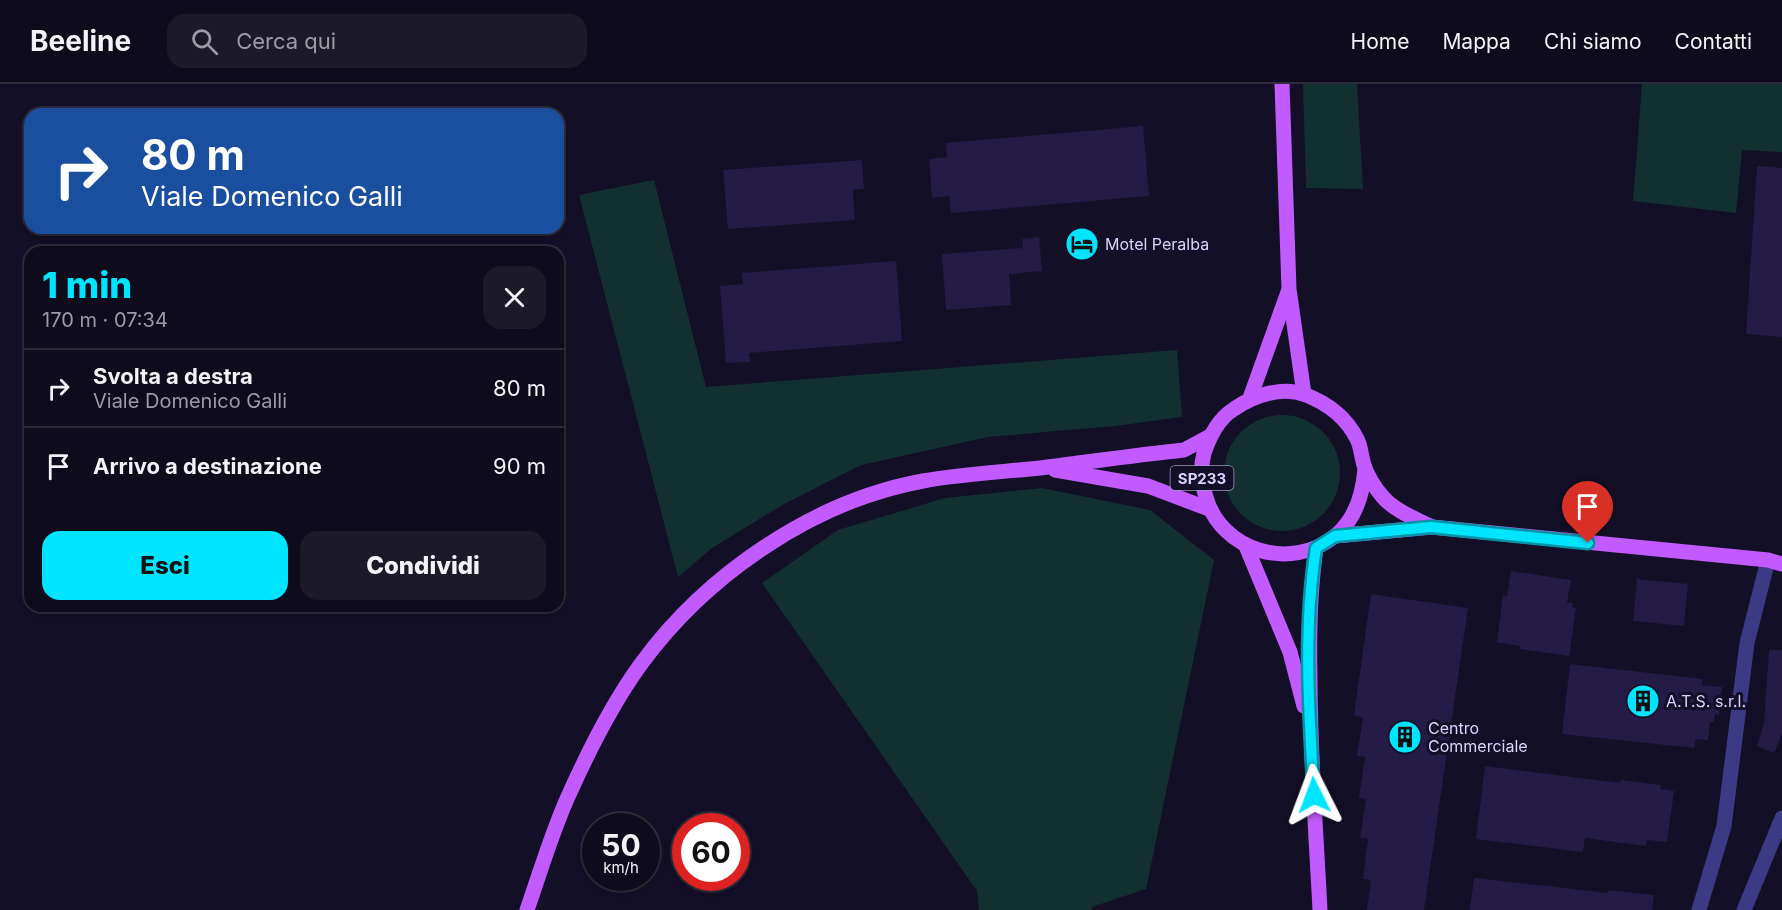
<!DOCTYPE html>
<html lang="it">
<meta charset="utf-8">
<style>
:root{--surface:#0e0b1c;--page:#1c1929;--text:#f1f3f6;--muted:#9b9ba3;--line:#2e2b3b;--accent:#00e5ff}
body{margin:0;font-family:Inter,sans-serif;background:var(--page);color:var(--text);height:100vh;display:flex;flex-direction:column;font-size:22px;white-space:nowrap}
*{box-sizing:border-box;margin:0}
p{font-size:20px;color:var(--muted)}
.icon{flex:none;width:33px;height:33px;fill:none;stroke:currentColor;stroke-width:2;stroke-linecap:round;stroke-linejoin:round}
.map{position:relative;flex:1;overflow:hidden}
.panel{position:absolute;left:24px;top:162px;width:540px;height:366px;display:flex;flex-direction:column;background:var(--surface);border-radius:18px;box-shadow:0 3px 9px #0003,0 0 0 2px var(--line)}
.panel>*{flex:none}
.hud{position:absolute;left:24px;top:24px;width:540px;height:126px;border-radius:18px;box-shadow:0 3px 9px #0003,0 0 0 2px var(--line);background:#1a4fa0;color:#fff;overflow:hidden}
.speed{position:absolute;left:582px;top:729px;display:flex;gap:12px;font-size:30px;font-weight:700;text-align:center}
.speed>*{display:grid;place-content:center;width:78px;height:78px;border-radius:50%;background:var(--surface);box-shadow:0 3px 9px #0003,0 0 0 2px var(--line);line-height:1}
.speed small{font-size:15px;font-weight:400}
.speed .limit{border:9px solid #d22;background:#fff;color:#111}
.pin{position:absolute;display:grid;place-items:center;width:51px;height:51px;color:#fff;margin:-62px -26px;border-radius:50% 50% 50% 0;rotate:-45deg;box-shadow:0 0 6px #0007}
.pin .icon{rotate:45deg}
.me{position:absolute;width:66px;margin:-33px;rotate:357deg;stroke-linejoin:round;filter:drop-shadow(0 0 4px #0008)}
.turn{display:flex;align-items:center;gap:21px;height:126px;padding:0 18px;font-size:27px}
.turn .icon{width:78px;height:78px;stroke-width:2.5}
.turn b{display:block;font-size:42px;line-height:51px}
.round{display:grid;place-items:center;flex:none;width:63px;height:63px;border-radius:18px;background:var(--page)}
.overview{display:flex;align-items:center;justify-content:space-between;height:102px;padding:0 18px}
h1{font-size:36px;font-weight:800;line-height:45px;color:var(--accent)}
.cta{display:flex;gap:12px;margin-top:auto;padding:12px 18px}
.cta a{flex:1;height:69px;border-radius:18px;background:var(--accent);color:#111;font-size:24px;font-weight:800;line-height:69px;text-align:center}
.cta a+a{background:var(--page);color:var(--text)}
ul{padding:0;list-style:none}
li{display:flex;align-items:center;gap:18px;height:78px;padding:0 18px;border-top:2px solid var(--line)}
li div{flex:1}
li b{display:block;font-size:22px}
li em{font-style:normal}
header{display:flex;align-items:center;gap:36px;box-sizing:border-box;height:84px;padding:0 30px;background:var(--surface);border-bottom:2px solid var(--line)}
header strong{font-size:28px}
nav{display:flex;gap:33px;margin-inline-start:auto;font-size:21px}
.search{width:420px;height:54px;background:var(--page);display:flex;align-items:center;gap:15px;box-sizing:border-box;padding:0 21px;border-radius:18px;color:var(--muted);font-size:22px}
.map>svg:first-child{display:block}
</style>
<header>
<strong>Beeline</strong>
<div class="search"><svg class="icon" aria-label="search" viewBox="0 0 24 24"><circle cx="10" cy="10" r="6"/><path d="M15 15l6 6"/></svg>Cerca qui</div>
<nav><a>Home</a><a>Mappa</a><a>Chi siamo</a><a>Contatti</a></nav>
</header>
<div class="map">
<svg width="1782" height="826" viewBox="0 0 1782 826">
<rect width="100%" height="100%" fill="#130f26"/>
<g fill="#12302f">
<polygon points="1303,0 1357,0 1363,105 1306,104"/>
<polygon points="1642,0 1782,0 1782,68 1742,66 1736,129 1633,117"/>
<polygon points="654,96 706,303 1177,266 1182,333 1115,342 988,353 861,381 784,420 712,464 678,493 579,111"/>
<circle cx="1282" cy="389" r="58"/>
<polygon points="1042,404 1150,426 1214,476 1146,805 1092,823 1092,826 979,826 977,807 762,499 838,446 945,414"/>
</g>
<g fill="#241b47">
<polygon points="1143,42 1149,112 951,129 949,112 932,114 929,75 947,73 946,59"/>
<polygon points="862,76 864,105 853,106 855,136 728,145 723,86"/>
<polygon points="1757,82 1782,84 1782,253 1746,250"/>
<polygon points="1039,153 1042,187 1009,190 1011,221 946,226 942,170 1023,164 1022,155"/>
<polygon points="896,177 902,257 749,269 750,278 726,279 720,202 743,200 742,189"/>
<polygon points="1511,487 1571,496 1567,518 1573,519 1572,523 1576,524 1569,572 1520,565 1520,562 1497,558 1503,511 1507,512"/>
<polygon points="1637,495 1688,500 1684,542 1633,537"/>
<polygon points="1371,510 1468,524 1424,826 1367,826 1371,796 1363,795 1368,755 1360,754 1366,715 1359,714 1365,673 1357,672 1363,634 1354,631"/>
<polygon points="1769,566 1782,566 1782,650 1774,669 1757,662 1764,639"/>
<polygon points="1570,580 1703,595 1702,601 1722,603 1719,631 1715,630 1714,638 1710,638 1708,656 1696,655 1694,664 1562,650"/>
<polygon points="1485,682 1620,699 1621,696 1661,701 1660,705 1674,707 1667,758 1647,756 1646,762 1585,754 1583,768 1476,755"/>
<polygon points="1474,794 1608,809 1608,806 1654,811 1652,826 1470,826"/>
</g>
<g fill="none" stroke-linecap="round" stroke-linejoin="round">
<g stroke="#3d3a85" stroke-width="15">
<polyline points="1699,826 1724,742 1747,559 1768,476"/>
<polyline points="1744,826 1782,734"/>
</g>
<g stroke="#c25bff" stroke-width="15">
<polyline points="1282,0 1289,205 1304,310"/>
<polyline points="1250,314 1288,208"/>
<path d="M 1365,384 C 1363,410 1355,436 1335,452 C 1291,488 1221,467 1206,413 C 1201,398 1200,384 1204,369 C 1210,352 1218,335 1234,325 C 1254,311 1282,302 1306,311 C 1329,320 1346,333 1357,355 C 1361,362 1361,372 1364,381 C 1367,391 1375,404 1382,412 C 1393,426 1416,435 1432,443"/>
<polyline points="1055,386 1148,402 1209,425"/>
<polyline points="1335,452 1432,443 1768,476 1782,480"/>
<polyline points="1246,462 1290,568 1304,622"/>
<path d="M 1316,464 C 1310,506 1309,549 1310,592 C 1310,670 1316,748 1320,826"/>
<path d="M 527,826 C 540,789 551,751 567,715 C 587,670 611,621 641,580 C 706,491 813,417 923,397 C 961,390 1001,388 1040,384 C 1088,378 1136,371 1184,366 L 1210,352"/>
</g>
</g>
<g fill="none" stroke-linecap="round" stroke-linejoin="round">
<defs>
<path id="route" d="M 1314,711 C 1309,630 1303,545 1316,464 L 1335,452 L 1431,443 L 1588,459"/>
</defs>
<use href="#route" stroke="#0095a6" stroke-width="15"/>
<use href="#route" stroke="#00e5ff" stroke-width="10"/>
</g>
<defs>
<symbol id="hotel-disc" viewBox="-11 -11 22 22"><circle r="9.5" fill="#00e5ff" stroke="#130f26"/><path d="M-6-4.5h1.5V1H6V5H4.5V3h-9V5H-6ZM-4 0a1.8 1.8 0 1 1 3.6 0ZM.5 0V-2.5h3Q6-2.5 6 0Z" fill="#111"/></symbol>
<symbol id="building-disc" viewBox="-11 -11 22 22"><circle r="9.5" fill="#00e5ff" stroke="#130f26"/><path d="M-4-6H4V6H1V3H-1V6H-4ZM-2.5-4.3h1.7v1.8h-1.7ZM.8-4.3h1.7v1.8H.8ZM-2.5-1h1.7V.8h-1.7ZM.8-1h1.7V.8H.8Z" fill="#111"/></symbol>
</defs>
<g fill-rule="evenodd">
<use href="#hotel-disc" x="1063" y="141" width="38" height="38"/>
<use href="#building-disc" x="1624" y="598" width="38" height="38"/>
<use href="#building-disc" x="1386" y="634" width="38" height="38"/>
</g>
<g text-anchor="middle" dominant-baseline="central" stroke-width="6" stroke-linejoin="round" paint-order="stroke">
<rect fill="#130f26" stroke="#9e99be" stroke-width="1.5" x="1170.5" y="382" width="63" height="24" rx="4.5"/>
<g font-size="15" font-weight="bold" fill="#d9d4ff">
<text x="1202" y="394">SP233</text>
</g>
<g font-size="16" fill="#d9d4ff" stroke="#130f26" text-anchor="start">
<text x="1105" y="160">Motel Peralba</text>
<text x="1666" y="617">A.T.S. s.r.l.</text>
<text x="1428" y="644">Centro<tspan x="1428" dy="18">Commerciale</tspan></text>
</g>
</g>
</svg>
<div class="speed"><div>50<small>km/h</small></div><div class="limit">60</div></div>
<div class="pin" style="left:1588px;top:459px;background:#d93025"><svg class="icon" aria-label="arrive" viewBox="0 0 24 24"><path d="M6 21V4h12l-3 4 3 4H6"/></svg></div>
<svg class="me" style="left:1314px;top:711px" viewBox="-20 -20 40 40"><path d="M0-17L14 15 0 8-14 15z" fill="#00e5ff" stroke="#fff" stroke-width="4"/></svg>
<div class="hud">
<div class="turn"><svg class="icon" aria-label="right" viewBox="0 0 24 24"><path d="M7 20v-9h11M14 6l5 5-5 5"/></svg><div><b>80 m</b>Viale Domenico Galli</div></div>
</div>
<section class="panel">
<div class="overview"><div><h1>1 min</h1><p>170 m · 07:34</p></div><a class="round"><svg class="icon" aria-label="close" viewBox="0 0 24 24"><path d="M6 6l12 12M18 6L6 18"/></svg></a></div>
<ul>
<li><svg class="icon" aria-label="right" viewBox="0 0 24 24"><path d="M7 20v-9h11M14 6l5 5-5 5"/></svg><div><b>Svolta a destra</b><p>Viale Domenico Galli</p></div><em>80 m</em></li>
<li><svg class="icon" aria-label="arrive" viewBox="0 0 24 24"><path d="M6 21V4h12l-3 4 3 4H6"/></svg><div><b>Arrivo a destinazione</b></div><em>90 m</em></li>
</ul>
<div class="cta"><a>Esci</a><a>Condividi</a></div>
</section>
</div>
